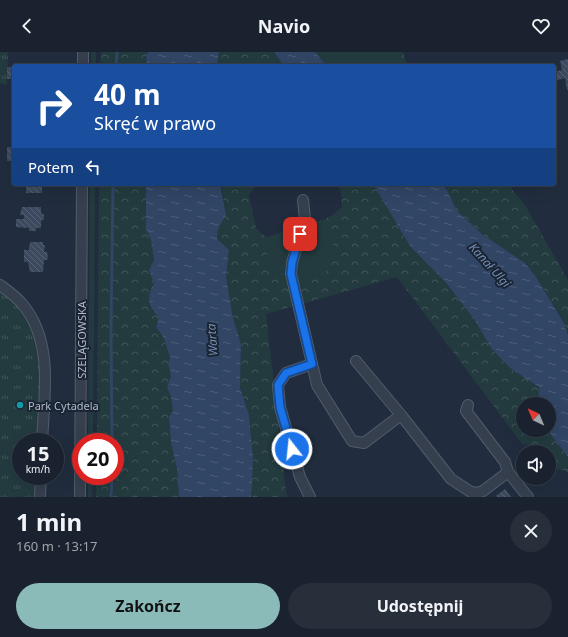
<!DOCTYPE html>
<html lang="pl">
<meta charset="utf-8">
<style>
:root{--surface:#19222e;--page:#262f3a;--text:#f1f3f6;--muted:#9fa4aa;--line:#373f4a;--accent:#8bbbb9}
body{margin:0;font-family:"Noto Sans",sans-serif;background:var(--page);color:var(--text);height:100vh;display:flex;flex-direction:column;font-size:15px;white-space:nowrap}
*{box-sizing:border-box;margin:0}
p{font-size:13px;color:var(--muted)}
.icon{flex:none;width:22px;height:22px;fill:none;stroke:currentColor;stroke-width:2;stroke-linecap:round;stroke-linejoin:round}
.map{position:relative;height:445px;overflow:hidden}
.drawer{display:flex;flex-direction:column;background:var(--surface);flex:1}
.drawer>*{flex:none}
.top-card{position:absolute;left:12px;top:12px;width:544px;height:122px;border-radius:4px;box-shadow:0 4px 16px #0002,0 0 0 1px var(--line);background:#1a4fa0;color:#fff;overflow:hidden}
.needle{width:26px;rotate:316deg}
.buttons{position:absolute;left:516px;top:345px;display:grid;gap:8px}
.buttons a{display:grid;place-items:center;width:40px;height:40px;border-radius:50%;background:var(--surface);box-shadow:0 4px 16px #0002,0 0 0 1px var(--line);font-size:20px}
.speed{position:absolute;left:12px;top:381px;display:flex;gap:8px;font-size:20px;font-weight:700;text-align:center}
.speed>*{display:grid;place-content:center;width:52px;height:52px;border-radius:50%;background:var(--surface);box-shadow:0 4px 16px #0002,0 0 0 1px var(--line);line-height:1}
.speed small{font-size:10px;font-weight:400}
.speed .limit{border:6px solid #d22;background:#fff;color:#111}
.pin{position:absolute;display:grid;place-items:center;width:34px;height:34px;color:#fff;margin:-17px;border-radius:8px;box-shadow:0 2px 6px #0006}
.me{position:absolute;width:44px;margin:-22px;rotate:344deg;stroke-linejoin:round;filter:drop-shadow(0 0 3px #0008)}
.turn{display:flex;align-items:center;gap:14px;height:84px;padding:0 16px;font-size:18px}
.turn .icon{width:52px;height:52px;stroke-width:2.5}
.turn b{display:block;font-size:28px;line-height:34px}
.then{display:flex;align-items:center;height:38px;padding:0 16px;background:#0003;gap:8px;font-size:15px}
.round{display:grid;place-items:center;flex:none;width:42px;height:42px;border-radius:21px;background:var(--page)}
.overview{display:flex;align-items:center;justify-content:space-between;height:68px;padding:0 16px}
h1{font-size:24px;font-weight:700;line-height:30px}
.button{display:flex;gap:8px;margin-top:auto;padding:8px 16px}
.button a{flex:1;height:46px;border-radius:24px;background:var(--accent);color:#111;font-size:16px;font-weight:700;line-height:46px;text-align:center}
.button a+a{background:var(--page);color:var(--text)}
header{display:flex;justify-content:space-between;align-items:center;height:52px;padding:0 16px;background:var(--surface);font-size:18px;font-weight:700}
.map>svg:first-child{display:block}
</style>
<header><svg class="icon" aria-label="back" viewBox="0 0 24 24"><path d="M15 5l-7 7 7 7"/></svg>Navio<svg class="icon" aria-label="heart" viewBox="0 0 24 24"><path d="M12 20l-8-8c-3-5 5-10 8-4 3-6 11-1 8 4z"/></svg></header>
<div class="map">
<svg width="568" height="445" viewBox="0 0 568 445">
<defs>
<pattern id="forest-crowns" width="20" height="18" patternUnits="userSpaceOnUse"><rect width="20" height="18" fill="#233b3f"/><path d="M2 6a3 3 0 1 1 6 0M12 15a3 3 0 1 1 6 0" fill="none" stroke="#405559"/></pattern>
<pattern id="park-tufts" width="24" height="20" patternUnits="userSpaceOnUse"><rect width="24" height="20" fill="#233b3f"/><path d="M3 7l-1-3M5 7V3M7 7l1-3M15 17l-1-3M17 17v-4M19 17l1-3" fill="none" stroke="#405559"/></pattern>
<pattern id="water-ripples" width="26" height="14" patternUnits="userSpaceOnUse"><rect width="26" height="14" fill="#314565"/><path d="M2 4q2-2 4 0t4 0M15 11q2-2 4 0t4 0" fill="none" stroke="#4c5e7a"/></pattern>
<pattern id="building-back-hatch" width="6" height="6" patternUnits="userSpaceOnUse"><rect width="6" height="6" fill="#3c495e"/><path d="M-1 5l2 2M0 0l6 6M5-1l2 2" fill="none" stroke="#566174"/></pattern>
</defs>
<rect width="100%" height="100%" fill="#212d3e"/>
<g fill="#233b3f">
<rect x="91" y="0" width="5" height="14"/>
<polygon points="315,0 403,0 406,10 410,14 327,14"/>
<polygon points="90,132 95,132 93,390 88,390"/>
<polygon points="325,167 325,173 337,204 328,219 306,229 281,221 271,215 267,204 269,194 267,185"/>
<rect x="88" y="424" width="4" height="21"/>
</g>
<g fill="url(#forest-crowns)">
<polygon points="101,0 148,0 146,3 147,14 100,14"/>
<polygon points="219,0 274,0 284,14 217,14"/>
<polygon points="391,0 403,0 406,10 410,14 398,14"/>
<polygon points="99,132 146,132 146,177 151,187 154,208 149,218 154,231 152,258 159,266 156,275 164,286 170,306 168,312 171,324 167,335 171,345 173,359 169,366 171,391 177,417 179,445 96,445 96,424 115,424 115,390 97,390"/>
<polygon points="221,132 263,132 255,134 249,143 256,176 262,182 267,185 269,194 267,204 271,215 281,221 306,229 327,219 337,204 325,173 325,167 333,163 342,155 341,140 337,132 373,132 410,194 447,232 474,267 491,296 510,316 539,335 538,352 523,352 523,378 549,378 551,383 568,405 568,420 562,418 549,416 549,400 533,400 526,391 523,393 397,225 266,262 286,441 288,445 251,445 252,433 253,406 249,363 240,336 241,292 233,266 226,224 229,198 217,187 218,177 226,163"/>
<polygon points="442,132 508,132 526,155 568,228 568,282 564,271 536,225 525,211 482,182 457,159 447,138"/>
</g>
<g fill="url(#park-tufts)">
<polygon points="0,0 8,0 7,33 0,31"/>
<polygon points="0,232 11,244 33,274 42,317 39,390 21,390 21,424 38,424 37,445 0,445"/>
</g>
<g fill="url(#water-ripples)">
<polygon points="148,0 219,0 217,14 147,14 146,3"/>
<polygon points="274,0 315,0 327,14 284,14"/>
<path d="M 146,132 L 220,132 L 226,163 L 218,177 L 217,187 L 229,198 L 226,224 L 233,266 L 241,292 L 240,336 L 249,363 L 253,406 L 252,433 L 251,445 L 179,445 L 177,417 L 171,391 L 169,365 L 173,359 L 171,345 L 167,335 L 171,324 L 168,312 L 170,306 L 164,286 L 156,275 L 159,266 C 148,254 146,246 154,231 L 149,218 L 154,208 L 151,188 L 146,177 Z"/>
<polygon points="373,132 442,132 447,138 457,159 482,182 525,211 536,225 564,271 568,283 568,405 551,383 549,378 549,352 538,352 539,335 510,316 491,296 474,267 447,232 410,194"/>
</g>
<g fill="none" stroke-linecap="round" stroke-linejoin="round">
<g stroke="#314565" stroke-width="3">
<polyline points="116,14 117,0"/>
<polyline points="112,390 111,279 113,132"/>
<polyline points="111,445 112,424"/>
</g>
</g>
<g fill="url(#building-back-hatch)">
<polygon points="568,7 568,38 567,38 565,26 555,29 554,20 562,18 560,9"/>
<polygon points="7,15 14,16 14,27 7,27"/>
<rect x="7" y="95" width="7" height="14"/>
<rect x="26" y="132" width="16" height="9"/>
<polygon points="22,155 41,155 41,161 44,163 44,167 41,169 41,176 36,176 36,179 29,179 29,176 16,175 16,167 24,167 24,163 20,163"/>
<polygon points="30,190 43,190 43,193 45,193 44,200 47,200 48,206 47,208 44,208 43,220 30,220 28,210 24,210 24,198 29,198 29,193 30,193"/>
<polygon points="505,437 511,445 497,445 496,444"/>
</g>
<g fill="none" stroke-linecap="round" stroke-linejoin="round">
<defs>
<g id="minor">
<polyline points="83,14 83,0"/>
<polyline points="303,148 305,167 292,211 291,222 317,333 352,389 364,391 401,363"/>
<path d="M 0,233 C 8,239 17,245 23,253 C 54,290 44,345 42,390"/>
<polyline points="356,309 401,363 451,427 471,440 477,441 483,439 508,420"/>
<polyline points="468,353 466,359 505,410 508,420 528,445"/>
<polyline points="40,445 41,424"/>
<polyline points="80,445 82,132"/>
<polyline points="310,445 300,425 280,355 278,333 286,321 312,312"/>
</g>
</defs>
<use href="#minor" stroke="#535c6c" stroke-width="12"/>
<use href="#minor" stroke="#353f4e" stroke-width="10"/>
</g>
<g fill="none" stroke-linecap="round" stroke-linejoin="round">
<defs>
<polyline id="route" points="292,397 280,355 278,333 286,321 312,312 291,222 292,211 300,182"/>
</defs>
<use href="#route" stroke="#114b97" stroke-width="10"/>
<use href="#route" stroke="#1a73e8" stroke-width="7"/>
</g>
<circle fill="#0f9aa8" stroke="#1a2433" stroke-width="1.5" cx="20" cy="353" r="4"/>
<g text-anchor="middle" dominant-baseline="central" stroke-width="4" stroke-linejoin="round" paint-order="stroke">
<g font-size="11" fill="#b0b9c9" stroke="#1a2433">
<text transform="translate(81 288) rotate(-90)">SZELĄGOWSKA</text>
</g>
<g font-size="11" fill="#b0b9c9" stroke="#1a2433" text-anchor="start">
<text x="28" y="353">Park Cytadela</text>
</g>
<g font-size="12" font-style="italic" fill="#758eb4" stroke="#1a2433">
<text transform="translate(490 213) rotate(48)">Kanał Ulgi</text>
<text transform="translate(212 288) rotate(-94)">Warta</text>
</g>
</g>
</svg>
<div class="buttons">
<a><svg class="needle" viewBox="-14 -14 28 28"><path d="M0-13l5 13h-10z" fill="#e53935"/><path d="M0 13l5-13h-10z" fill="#9fa4aa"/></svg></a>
<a><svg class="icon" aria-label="sound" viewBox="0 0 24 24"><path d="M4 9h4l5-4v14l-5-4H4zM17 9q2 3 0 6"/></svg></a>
</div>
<div class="speed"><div>15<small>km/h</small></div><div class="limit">20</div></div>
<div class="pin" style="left:300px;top:182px;background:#d93025"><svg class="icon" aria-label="arrive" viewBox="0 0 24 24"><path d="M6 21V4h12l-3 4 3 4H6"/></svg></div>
<svg class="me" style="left:292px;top:397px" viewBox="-20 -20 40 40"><circle r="17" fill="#1a73e8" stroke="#fff" stroke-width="3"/><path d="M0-11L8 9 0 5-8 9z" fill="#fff"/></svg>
<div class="top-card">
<div class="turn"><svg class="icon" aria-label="right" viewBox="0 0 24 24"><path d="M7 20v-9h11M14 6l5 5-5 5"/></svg><div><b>40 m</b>Skręć w prawo</div></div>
<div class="then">Potem<svg class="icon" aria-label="left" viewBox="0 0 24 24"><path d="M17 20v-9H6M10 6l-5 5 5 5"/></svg></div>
</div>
</div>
<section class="drawer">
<div class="overview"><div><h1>1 min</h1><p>160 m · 13:17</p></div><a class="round"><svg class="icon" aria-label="close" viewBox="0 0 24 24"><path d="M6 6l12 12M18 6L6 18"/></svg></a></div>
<div class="button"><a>Zakończ</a><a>Udostępnij</a></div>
</section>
